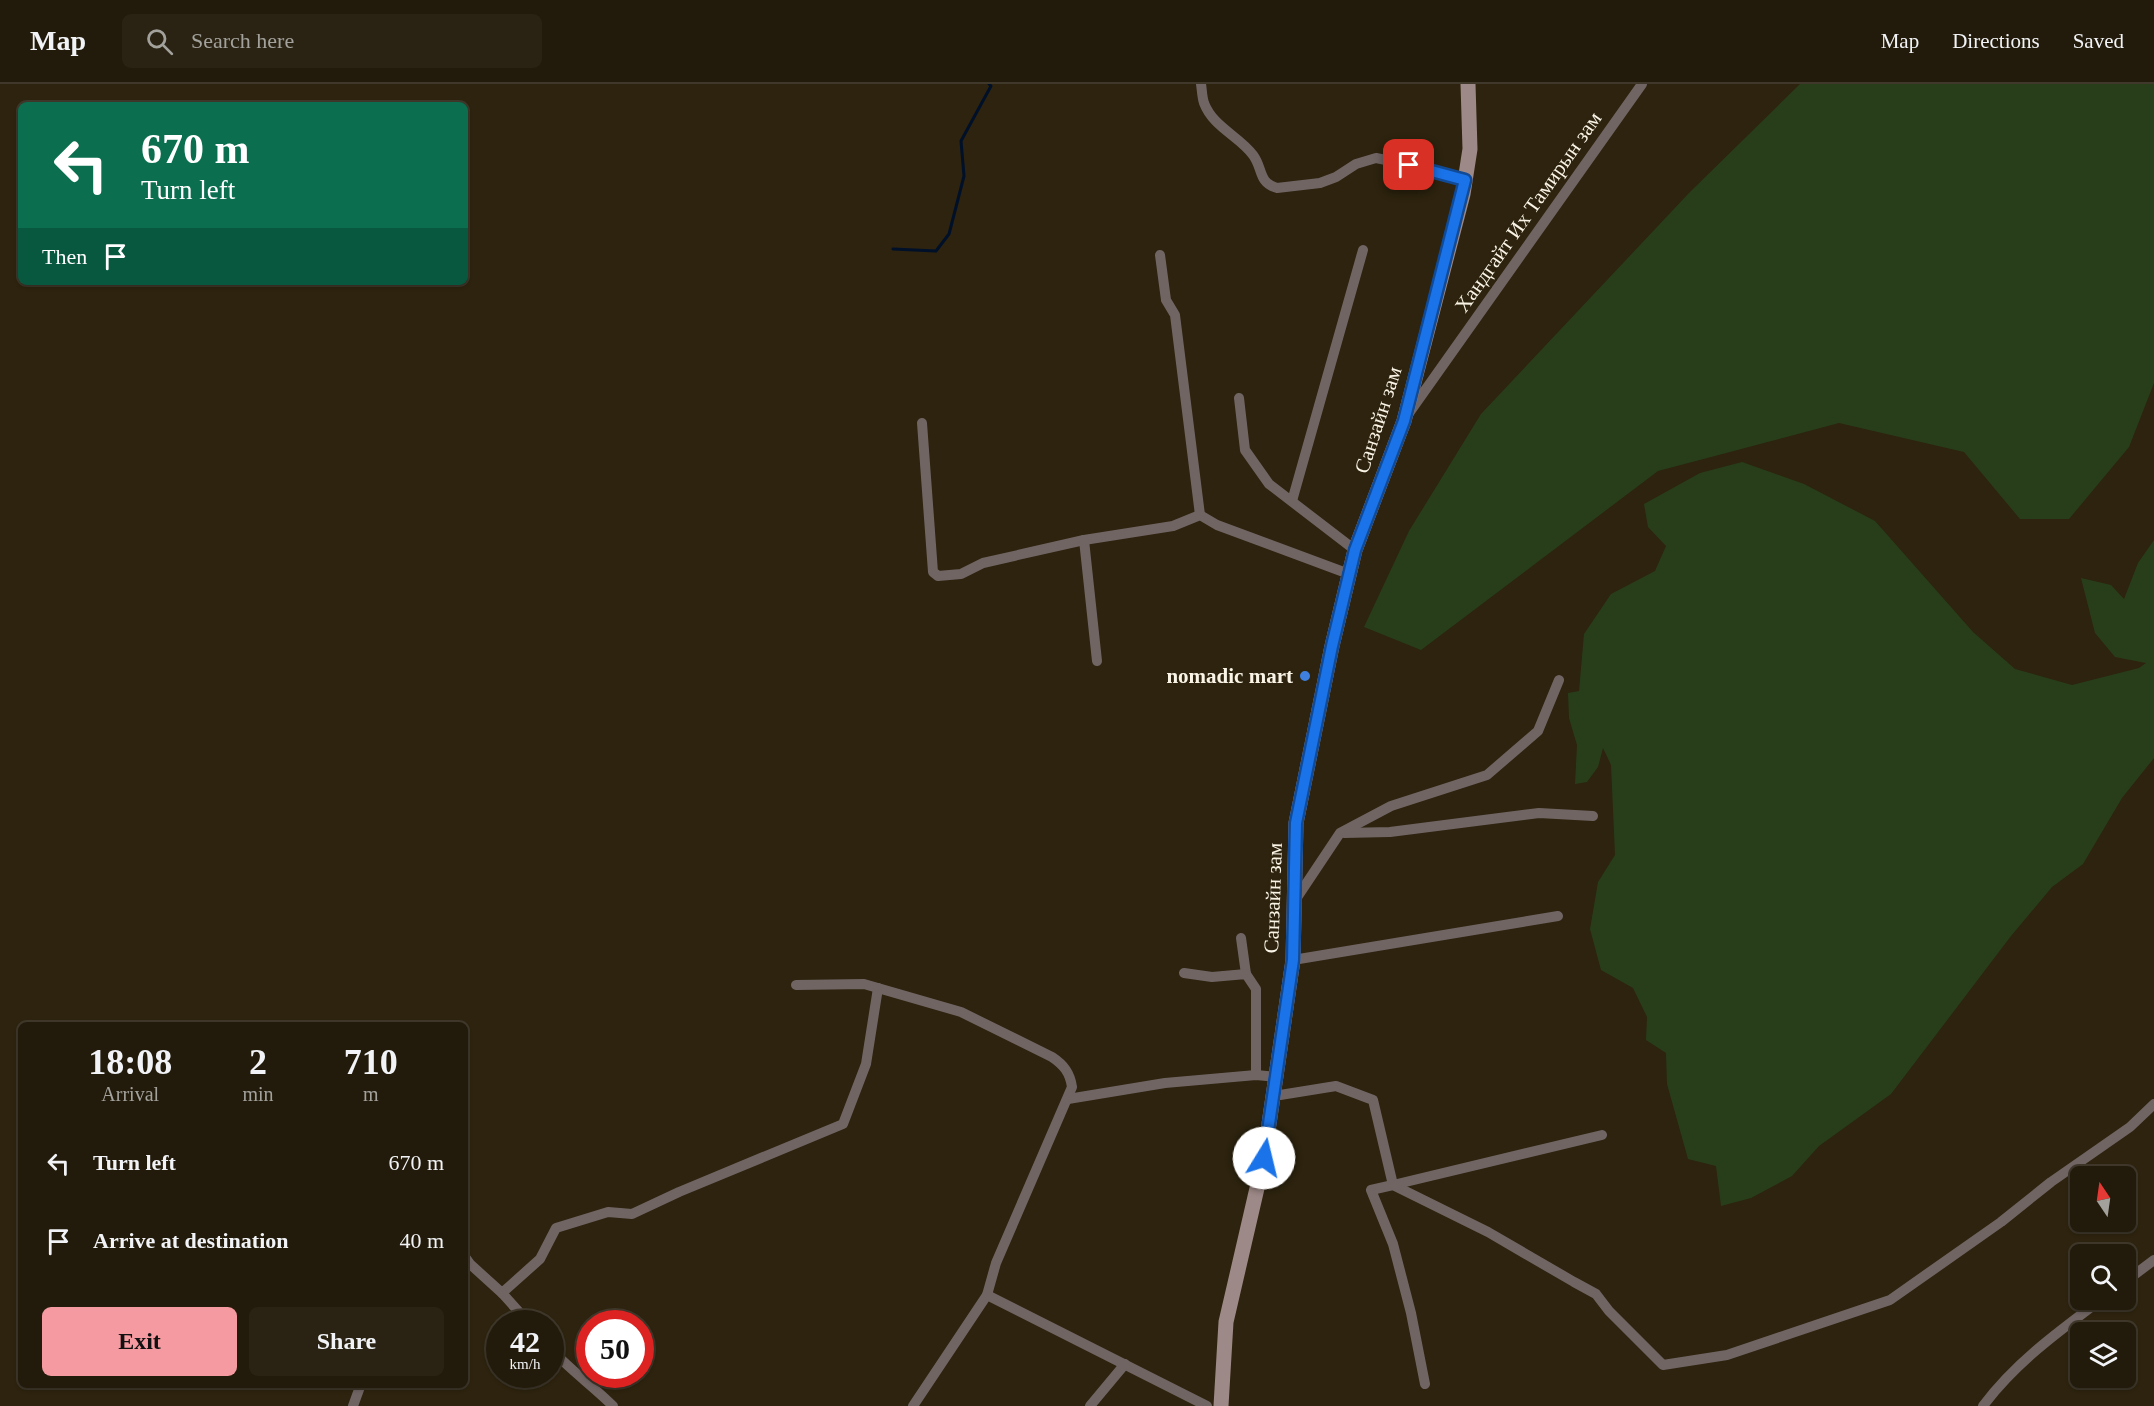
<!DOCTYPE html>
<meta charset="utf-8">
<style>
:root{--surface:#221a0a;--page:#2a2313;--text:#f1f3f6;--muted:#a2a19c;--line:#3f382b;--accent:#f49aa0}
body{margin:0;font-family:Georgia,serif;background:var(--page);color:var(--text);height:100vh;display:flex;flex-direction:column;font-size:22px;white-space:nowrap}
*{box-sizing:border-box;margin:0}
p{font-size:20px;color:var(--muted)}
.icon{flex:none;width:33px;height:33px;fill:none;stroke:currentColor;stroke-width:2;stroke-linecap:round;stroke-linejoin:round}
.map{position:relative;flex:1;overflow:hidden}
.panel{position:absolute;left:18px;top:938px;width:450px;height:366px;display:flex;flex-direction:column;background:var(--surface);border-radius:9px;box-shadow:0 2px 4px #0004,0 0 0 2px var(--line)}
.panel>*{flex:none}
.top-card{position:absolute;left:18px;top:18px;width:450px;height:183px;border-radius:9px;box-shadow:0 2px 4px #0004,0 0 0 2px var(--line);background:#0b6e4f;color:#fff;overflow:hidden}
.needle{width:39px;rotate:347deg}
.controls{position:absolute;left:2070px;top:1082px;display:grid;gap:12px}
.controls a{display:grid;place-items:center;width:66px;height:66px;border-radius:9px;background:var(--surface);box-shadow:0 2px 4px #0004,0 0 0 2px var(--line);font-size:30px}
.speed{position:absolute;left:486px;top:1226px;display:flex;gap:12px;font-size:30px;font-weight:700;text-align:center}
.speed>*{display:grid;place-content:center;width:78px;height:78px;border-radius:50%;background:var(--surface);box-shadow:0 2px 4px #0004,0 0 0 2px var(--line);line-height:1}
.speed small{font-size:15px;font-weight:400}
.speed .limit{border:9px solid #d22;background:#fff;color:#111}
.pin{position:absolute;display:grid;place-items:center;width:51px;height:51px;color:#fff;margin:-26px;border-radius:12px;box-shadow:0 3px 9px #0006}
.me{position:absolute;width:66px;margin:-33px;rotate:9deg;stroke-linejoin:round;filter:drop-shadow(0 0 4px #0008)}
.turn{display:flex;align-items:center;gap:21px;height:126px;padding:0 24px;font-size:27px}
.turn .icon{width:78px;height:78px;stroke-width:2.5}
.turn b{display:block;font-size:42px;line-height:51px}
.then{display:flex;align-items:center;height:57px;padding:0 24px;background:#0003;gap:12px;font-size:22px}
.eta{display:flex;justify-content:space-evenly;align-items:center;height:102px;text-align:center}
.eta b{font-size:36px;font-weight:600;line-height:42px}
.primary-button{display:flex;gap:12px;margin-top:auto;padding:12px 24px}
.primary-button a{flex:1;height:69px;border-radius:9px;background:var(--accent);color:#111;font-size:24px;font-weight:600;line-height:69px;text-align:center}
.primary-button a+a{background:var(--page);color:var(--text)}
ul{padding:0;list-style:none}
li{display:flex;align-items:center;gap:18px;height:78px;padding:0 24px}
li div{flex:1}
li b{display:block;font-size:22px}
li em{font-style:normal}
header{display:flex;align-items:center;gap:36px;box-sizing:border-box;height:84px;padding:0 30px;background:var(--surface);border-bottom:2px solid var(--line)}
header strong{font-size:28px}
nav{display:flex;gap:33px;margin-inline-start:auto;font-size:21px}
.search{width:420px;height:54px;background:var(--page);display:flex;align-items:center;gap:15px;box-sizing:border-box;padding:0 21px;border-radius:9px;color:var(--muted);font-size:22px}
.map>svg:first-child{display:block}
</style>
<header>
<strong>Map</strong>
<div class="search"><svg class="icon" aria-label="search" viewBox="0 0 24 24"><circle cx="10" cy="10" r="6"/><path d="M15 15l6 6"/></svg>Search here</div>
<nav><a>Map</a><a>Directions</a><a>Saved</a></nav>
</header>
<div class="map">
<svg width="2154" height="1322" viewBox="0 0 2154 1322">
<rect width="100%" height="100%" fill="#2d230e"/>
<g fill="#283e1b">
<polygon points="1800,0 2154,0 2154,299 2129,363 2069,435 2020,435 1964,368 1839,339 1658,387 1421,566 1364,543 1409,447 1481,330 1689,109"/>
<polygon points="1742,378 1804,400 1875,437 1973,548 2015,585 2072,601 2139,584 2146,579 2115,573 2095,549 2081,494 2111,501 2124,515 2138,479 2154,456 2154,674 2122,714 2083,780 2052,803 2011,852 1891,1010 1819,1062 1792,1092 1751,1114 1721,1122 1716,1082 1688,1075 1667,1000 1666,969 1646,956 1647,933 1633,904 1601,886 1590,845 1598,798 1615,771 1611,681 1603,664 1598,683 1587,698 1575,700 1577,661 1569,634 1568,609 1579,607 1584,550 1611,510 1655,487 1666,462 1648,443 1644,420 1700,389"/>
</g>
<g fill="none" stroke-linecap="round" stroke-linejoin="round">
<polyline stroke="#001029" stroke-width="3" points="893,165 936,167 949,150 964,92 961,57 991,2 989,0"/>
<g stroke="#716564" stroke-width="10">
<path d="M 1201,0 C 1202,6 1202,13 1204,19 C 1213,43 1239,52 1253,71 C 1263,84 1258,99 1277,104 L 1320,99 L 1336,93 L 1356,80 L 1376,74 L 1426,84 L 1465,96"/>
<polyline points="1160,171 1166,216 1175,231 1200,431"/>
<polyline points="1239,314 1245,366 1269,400 1355,466"/>
<polyline points="1409,329 1642,0"/>
<polyline points="922,339 933,488 938,492 961,490 983,479 1084,456 1173,442 1200,431 1217,441 1349,490"/>
<polyline points="1292,417 1363,166"/>
<polyline points="1084,456 1097,577"/>
<polyline points="1344,749 1390,748 1539,729 1593,732"/>
<polyline points="1294,818 1340,749 1391,722 1487,691 1538,647 1559,596"/>
<polyline points="1241,854 1246,890"/>
<polyline points="1293,876 1558,832"/>
<polyline points="1184,889 1212,893 1246,890 1256,905 1256,991"/>
<path d="M 796,901 L 864,900 L 961,928 L 1052,973 C 1064,981 1070,989 1072,1003 L 996,1179 L 987,1211 L 1207,1322"/>
<polyline points="1274,1012 1336,1002 1373,1016 1393,1101 1602,1051"/>
<polyline points="1068,1015 1165,999 1256,991 1277,993"/>
<polyline points="465,1173 470,1180 502,1209 540,1175 556,1144 608,1128 632,1130 679,1108 843,1040 866,980 878,904"/>
<polyline points="2126,1197 2154,1176"/>
<polyline points="502,1209 529,1239"/>
<path d="M 550,1264 C 569,1285 593,1302 613,1322"/>
<polyline points="1425,1300 1411,1229 1393,1160 1371,1106 1393,1101 1488,1148 1574,1198 1596,1210 1609,1227 1663,1281 1727,1271 1890,1216 2001,1138 2051,1098 2130,1043 2154,1020"/>
<polyline points="353,1322 361,1300"/>
<polyline points="913,1322 987,1211"/>
<polyline points="1090,1322 1125,1280"/>
<path d="M 1983,1322 C 2015,1279 2059,1247 2102,1215"/>
</g>
<polyline stroke="#9d8987" stroke-width="15" points="1221,1322 1226,1238 1264,1074 1293,876 1296,739 1332,562 1355,466 1404,337 1463,110 1470,65 1468,0"/>
</g>
<g fill="none" stroke-linecap="round" stroke-linejoin="round">
<defs>
<polyline id="route" points="1264,1074 1293,876 1296,739 1332,562 1355,466 1404,337 1465,96 1409,81"/>
</defs>
<use href="#route" stroke="#114b97" stroke-width="15"/>
<use href="#route" stroke="#1a73e8" stroke-width="10"/>
</g>
<circle fill="#3f7fe0" stroke="#2d230e" stroke-width="2" cx="1305" cy="592" r="6"/>
<g text-anchor="middle" dominant-baseline="central" stroke-width="4.5" stroke-linejoin="round" paint-order="stroke">
<g font-size="21" fill="#faf4e7" stroke="#2d230e">
<text transform="translate(1528 128) rotate(-55)">Хандгайт Их Тамирын зам</text>
<text transform="translate(1378 336) rotate(-72)">Санзайн зам</text>
<text transform="translate(1273 814) rotate(-88)">Санзайн зам</text>
</g>
<g font-size="21" font-weight="bold" fill="#faf4e7" stroke="#2d230e" text-anchor="end">
<text x="1293" y="592">nomadic mart</text>
</g>
</g>
</svg>
<div class="controls">
<a><svg class="needle" viewBox="-14 -14 28 28"><path d="M0-13l5 13h-10z" fill="#e53935"/><path d="M0 13l5-13h-10z" fill="#a2a19c"/></svg></a>
<a><svg class="icon" aria-label="search" viewBox="0 0 24 24"><circle cx="10" cy="10" r="6"/><path d="M15 15l6 6"/></svg></a>
<a><svg class="icon" aria-label="layers" viewBox="0 0 24 24"><path d="M12 4l9 5-9 5-9-5zM3 14l9 5 9-5"/></svg></a>
</div>
<div class="speed"><div>42<small>km/h</small></div><div class="limit">50</div></div>
<div class="pin" style="left:1409px;top:81px;background:#d93025"><svg class="icon" aria-label="arrive" viewBox="0 0 24 24"><path d="M6 21V4h12l-3 4 3 4H6"/></svg></div>
<svg class="me" style="left:1264px;top:1074px" viewBox="-20 -20 40 40"><circle r="19" fill="#fff"/><path d="M0-13L10 11 0 6-10 11z" fill="#1a73e8"/></svg>
<div class="top-card">
<div class="turn"><svg class="icon" aria-label="left" viewBox="0 0 24 24"><path d="M17 20v-9H6M10 6l-5 5 5 5"/></svg><div><b>670 m</b>Turn left</div></div>
<div class="then">Then<svg class="icon" aria-label="arrive" viewBox="0 0 24 24"><path d="M6 21V4h12l-3 4 3 4H6"/></svg></div>
</div>
<section class="panel">
<div class="eta">
<div><b>18:08</b><p>Arrival</p></div>
<div><b>2</b><p>min</p></div>
<div><b>710</b><p>m</p></div>
</div>
<ul>
<li><svg class="icon" aria-label="left" viewBox="0 0 24 24"><path d="M17 20v-9H6M10 6l-5 5 5 5"/></svg><div><b>Turn left</b></div><em>670 m</em></li>
<li><svg class="icon" aria-label="arrive" viewBox="0 0 24 24"><path d="M6 21V4h12l-3 4 3 4H6"/></svg><div><b>Arrive at destination</b></div><em>40 m</em></li>
</ul>
<div class="primary-button"><a>Exit</a><a>Share</a></div>
</section>
</div>
